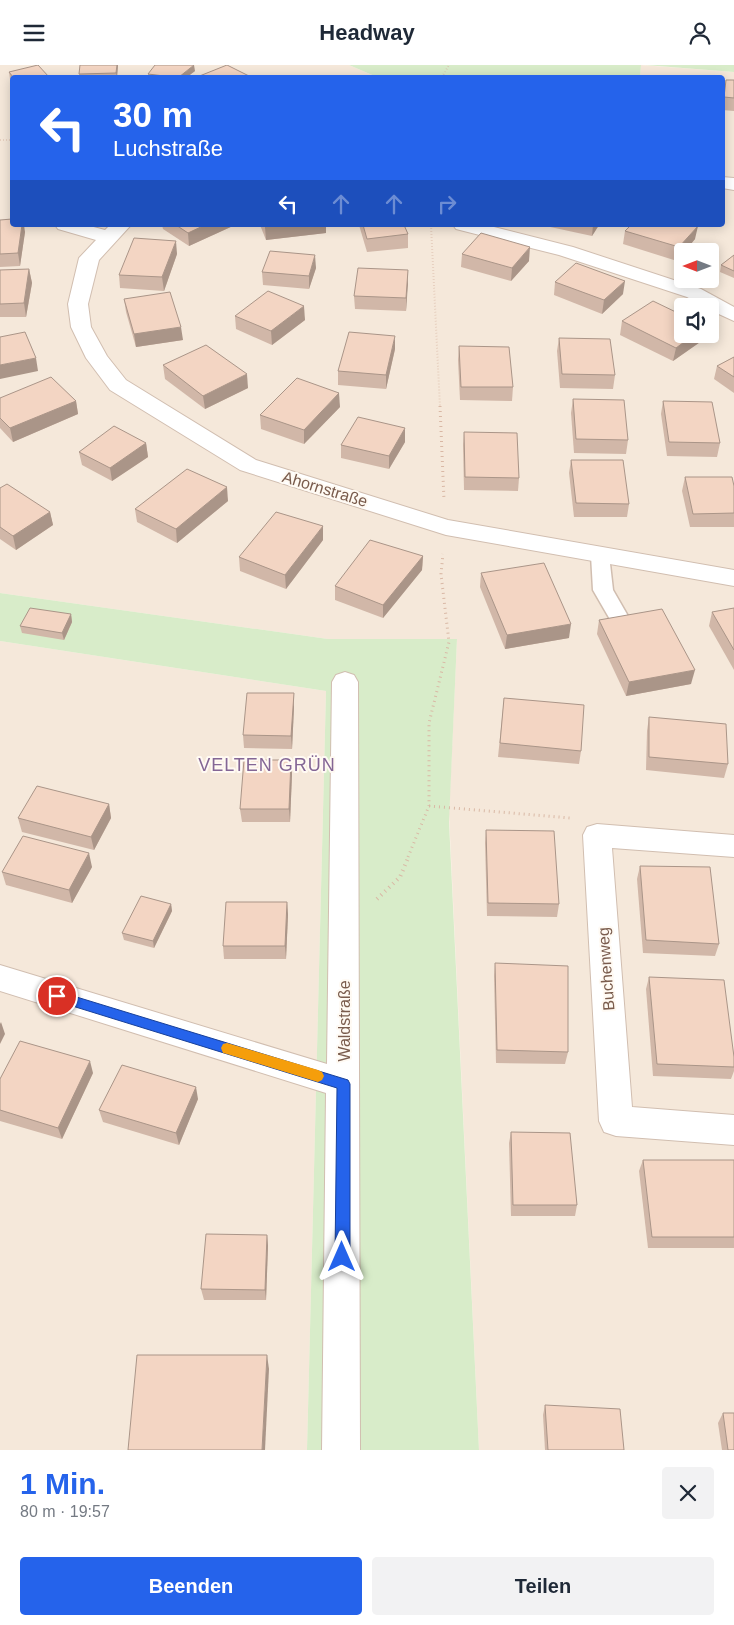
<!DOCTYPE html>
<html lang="de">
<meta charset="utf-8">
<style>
:root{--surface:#fff;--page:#f2f2f3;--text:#1f2937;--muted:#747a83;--accent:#2563eb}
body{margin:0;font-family:Helvetica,sans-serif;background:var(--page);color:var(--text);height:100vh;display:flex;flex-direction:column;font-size:19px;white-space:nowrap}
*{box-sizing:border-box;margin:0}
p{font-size:16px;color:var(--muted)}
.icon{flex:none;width:28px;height:28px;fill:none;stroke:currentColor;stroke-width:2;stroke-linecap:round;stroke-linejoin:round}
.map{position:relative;height:1385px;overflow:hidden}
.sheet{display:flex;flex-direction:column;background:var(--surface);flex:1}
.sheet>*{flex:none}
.guide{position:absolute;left:10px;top:10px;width:715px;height:152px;border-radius:5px;box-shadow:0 2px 12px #0003;background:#2563eb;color:#fff;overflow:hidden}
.needle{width:32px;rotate:270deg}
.fabs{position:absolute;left:674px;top:178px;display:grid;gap:10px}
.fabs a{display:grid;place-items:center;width:45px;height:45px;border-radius:5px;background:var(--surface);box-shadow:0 2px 12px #0003;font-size:25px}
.pin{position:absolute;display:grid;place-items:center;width:42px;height:42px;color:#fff;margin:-21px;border:2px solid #fff;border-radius:50%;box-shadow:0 1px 5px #0007}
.me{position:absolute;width:55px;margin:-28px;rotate:0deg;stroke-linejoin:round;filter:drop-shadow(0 0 4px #0008)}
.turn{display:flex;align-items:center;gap:18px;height:105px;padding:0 20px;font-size:22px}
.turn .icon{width:65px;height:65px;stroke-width:2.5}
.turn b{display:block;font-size:35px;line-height:42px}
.lanes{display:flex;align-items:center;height:48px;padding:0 20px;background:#0003;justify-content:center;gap:25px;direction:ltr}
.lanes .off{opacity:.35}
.round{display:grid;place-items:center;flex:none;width:52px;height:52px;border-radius:5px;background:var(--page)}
.head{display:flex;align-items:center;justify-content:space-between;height:85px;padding:0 20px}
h1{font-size:30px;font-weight:800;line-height:38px;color:var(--accent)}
.button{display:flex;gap:10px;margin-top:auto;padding:10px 20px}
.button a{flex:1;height:58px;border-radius:5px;background:var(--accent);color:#fff;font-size:20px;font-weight:800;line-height:58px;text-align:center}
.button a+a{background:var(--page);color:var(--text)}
header{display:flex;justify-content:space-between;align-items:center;height:65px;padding:0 20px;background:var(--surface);font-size:22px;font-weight:800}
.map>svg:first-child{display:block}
</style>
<header><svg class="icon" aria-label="menu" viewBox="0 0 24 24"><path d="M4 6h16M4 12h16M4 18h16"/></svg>Headway<svg class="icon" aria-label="person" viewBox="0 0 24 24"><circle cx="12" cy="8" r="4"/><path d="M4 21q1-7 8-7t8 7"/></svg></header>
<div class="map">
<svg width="734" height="1385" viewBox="0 0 734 1385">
<rect width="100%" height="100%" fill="#fdf6ec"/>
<g fill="#f5e8da" fill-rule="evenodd">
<path d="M 0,0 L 349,0 L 377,12 L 12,12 L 12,160 L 722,160 L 722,12 L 640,12 L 641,0 L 734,7 L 734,1385 L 479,1385 L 449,749 L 457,575 L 328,574 L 0,528 ZM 682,186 L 710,186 L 710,214 L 682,214 ZM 682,241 L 710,241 L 710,269 L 682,269 Z"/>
<polygon points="0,576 326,626 307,1385 0,1385"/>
</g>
<g fill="#d8ecc9">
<polygon points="349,0 641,0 640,12 377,12"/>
<polygon points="645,0 734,0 734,7"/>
<polygon points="0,528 328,574 457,574 449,757 479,1385 307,1385 326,626 0,576"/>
</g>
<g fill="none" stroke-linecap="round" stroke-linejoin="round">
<defs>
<polygon id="lane" points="600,484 607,486 609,490 613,525 632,558 629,563 622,565 615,563 593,525 591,490 593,486"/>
<g id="street">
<polygon points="722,112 734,113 734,125 722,123"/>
<polygon points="55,160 86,160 105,165 110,160 131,160 99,195 88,239 91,262 107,291 126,315 256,395 448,455 734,505 734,521 446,470 240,405 110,325 86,293 71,262 68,239 79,193 96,175 58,164"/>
<polygon points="453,160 486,160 573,182 701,224 734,242 734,256 710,245 710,241 703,241 687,232 559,190 456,164"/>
<polygon points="345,607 354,610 358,617 360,1385 322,1385 326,1028 0,926 0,900 327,999 332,617 336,610"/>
<polygon points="597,759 734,770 734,792 612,783 632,1042 734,1050 734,1080 616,1071 604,1067 599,1056 583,770 587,762"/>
</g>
</defs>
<use href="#lane" stroke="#d1beb0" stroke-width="3"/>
<use href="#street" stroke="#d1beb0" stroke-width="2"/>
<g stroke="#d9b8a5" stroke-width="2" stroke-dasharray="0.5 2.5" stroke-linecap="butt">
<polyline points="442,12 449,0"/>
<polyline points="0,75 12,75"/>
<polyline points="431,160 440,342"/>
</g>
<g stroke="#d9b8a5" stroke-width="3" stroke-dasharray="1 4" stroke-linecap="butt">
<polyline points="440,341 444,435"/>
<polyline points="429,741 570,753"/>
<polyline points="408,792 429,741 429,658 449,577 441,509 443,489"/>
</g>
<polyline stroke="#d9b8a5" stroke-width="4" stroke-dasharray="1 4.5" stroke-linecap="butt" points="377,834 400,812 409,791"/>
<use href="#lane" fill="#fff" fill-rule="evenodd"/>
<use href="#street" fill="#fff" fill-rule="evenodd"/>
</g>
<g fill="#d1b7a8">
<polygon points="118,0 117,12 79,12 79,9"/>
<polygon points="195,6 187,12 148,12 148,9"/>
<polygon points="9,7 49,12 12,12 12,16 10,14"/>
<polygon points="726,15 734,15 734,46 722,45 722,37"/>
<polygon points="0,155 25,167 20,201 0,202"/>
<polygon points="162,160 235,160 189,181 163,164"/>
<polygon points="260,160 326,160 326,168 266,175"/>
<polygon points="359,160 404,160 408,169 408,183 367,187"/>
<polygon points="541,160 599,160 592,171"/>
<polygon points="625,166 695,174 685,186 682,186 677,196 623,179"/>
<polygon points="177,189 164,226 120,223 119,210"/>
<polygon points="462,189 529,196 511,216 461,202"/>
<polygon points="734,190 734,213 720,207 721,200"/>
<polygon points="316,203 309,224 263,220 262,207"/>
<polygon points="29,204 32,218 26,252 0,252 0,205"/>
<polygon points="408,205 406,246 355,244 354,231"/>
<polygon points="555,217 623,229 602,249 554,230"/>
<polygon points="124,234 183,275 136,282 126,247"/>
<polygon points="235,251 305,255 272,280 236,264"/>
<polygon points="622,256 703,275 673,296 620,270"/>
<polygon points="559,273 615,310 613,324 560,323 557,286"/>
<polygon points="459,281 513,322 512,336 460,335 458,295"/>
<polygon points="395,284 386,324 338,320 338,306"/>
<polygon points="734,292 734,328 714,314 717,301"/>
<polygon points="163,300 248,323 205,344 165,314"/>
<polygon points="0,333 76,336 78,349 13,377 0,363"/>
<polygon points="573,334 628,375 626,389 574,388 571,348"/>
<polygon points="663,336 720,378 717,392 667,391 661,349"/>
<polygon points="340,342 304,379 261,364 260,350"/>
<polygon points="464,367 519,413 518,426 464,425 463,380"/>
<polygon points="405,377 389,404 341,393 341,380"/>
<polygon points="146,378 148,392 112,416 82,400 79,387"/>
<polygon points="571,395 629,439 627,452 574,452 569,408"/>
<polygon points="685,412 734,421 734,462 690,462 682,426"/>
<polygon points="0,423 50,447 53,460 16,485 0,474"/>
<polygon points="228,436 177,478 137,457 135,444"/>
<polygon points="323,475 286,524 240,506 239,492"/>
<polygon points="423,491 422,505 383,553 335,535 335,521"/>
<polygon points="481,508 569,573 505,584 480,522"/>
<polygon points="734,543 734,605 709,561 712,547"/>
<polygon points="71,549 72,557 64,575 22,568 20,561"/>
<polygon points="599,555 691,619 626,631 597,569"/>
<polygon points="294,628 294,642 292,684 244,683 243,670"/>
<polygon points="504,633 581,686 579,699 498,692"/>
<polygon points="649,652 728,699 724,713 646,705 647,666"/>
<polygon points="291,695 292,709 290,757 242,757 240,744"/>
<polygon points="109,739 111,753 94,785 22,767 18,753"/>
<polygon points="486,765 559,839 557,852 487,851 485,778"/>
<polygon points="640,801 719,879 715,891 643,888 637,814"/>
<polygon points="92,802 72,838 6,820 2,807"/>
<polygon points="287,837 288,850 286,894 224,894 223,881"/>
<polygon points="171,839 172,846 154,883 124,875 122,868"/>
<polygon points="495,898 568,987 565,999 496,998 494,911"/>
<polygon points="649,912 734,1002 734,1006 731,1014 653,1011 646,924"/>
<polygon points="93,1008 62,1074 0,1056 0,1014"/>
<polygon points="198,1034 179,1080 103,1057 99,1045"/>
<polygon points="511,1067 577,1140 575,1151 511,1151 509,1078"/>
<polygon points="643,1095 734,1095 734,1183 648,1183 639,1106"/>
<polygon points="267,1170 268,1181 266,1235 204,1235 201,1224"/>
<polygon points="545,1340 624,1385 545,1385 543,1350"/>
<polygon points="723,1348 734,1385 722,1385 718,1358"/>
</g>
<g fill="#aa9588">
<polygon points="117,0 118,0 117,12 116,8"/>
<polygon points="194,0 195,6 187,12 179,12"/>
<polygon points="22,160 24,160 25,167 20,201 18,188"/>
<polygon points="205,160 235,160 189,181 188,168"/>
<polygon points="281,160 326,160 326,168 266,175 265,162"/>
<polygon points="593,160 599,160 592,171"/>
<polygon points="698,161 695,174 685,186 682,186 682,189 677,196 679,182"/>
<polygon points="176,176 177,189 164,226 162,212"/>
<polygon points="530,182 529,196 511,216 512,203"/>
<polygon points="315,190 316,203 309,224 309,211"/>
<polygon points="29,204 32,218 26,252 24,238"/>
<polygon points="408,205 408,219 406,246 406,233"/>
<polygon points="625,216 623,229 602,249 604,235"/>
<polygon points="304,241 305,255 272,280 271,266"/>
<polygon points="181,262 183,275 136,282 134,269"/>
<polygon points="695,269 704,269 703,275 673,296 676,283"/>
<polygon points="395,271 395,284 386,324 386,310"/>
<polygon points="36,293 38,306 0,314 0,300"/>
<polygon points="247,309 248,323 205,344 203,331"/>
<polygon points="339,328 340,342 304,379 304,365"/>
<polygon points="76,336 78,349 13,377 10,363"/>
<polygon points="405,363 405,377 389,404 389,391"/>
<polygon points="146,378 148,392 112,416 110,403"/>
<polygon points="227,422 228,436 177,478 176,464"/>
<polygon points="50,447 53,460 16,485 13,471"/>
<polygon points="323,461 323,475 286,524 285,510"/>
<polygon points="423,491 422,505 383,553 383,540"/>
<polygon points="71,549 72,557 64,575 62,568"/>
<polygon points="571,559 569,573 505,584 507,570"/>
<polygon points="695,605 691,619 626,631 629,617"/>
<polygon points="294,628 294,642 292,684 291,671"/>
<polygon points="291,695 292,709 290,757 289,744"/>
<polygon points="109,739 111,753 94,785 91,772"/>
<polygon points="89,788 92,802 72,838 69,825"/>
<polygon points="287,837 288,850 286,894 285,881"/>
<polygon points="171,839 172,846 154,883 153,876"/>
<polygon points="1,957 5,969 0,979 0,959"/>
<polygon points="90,996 93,1008 62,1074 58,1063"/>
<polygon points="196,1022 198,1034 179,1080 176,1068"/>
<polygon points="267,1170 268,1181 266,1235 265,1225"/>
<polygon points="267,1290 269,1304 265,1385 262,1385"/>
</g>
<g fill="#f3d5c3" stroke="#aa9588">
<polygon points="38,0 49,12 13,12 9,7"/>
<polygon points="80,0 117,0 116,8 79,9"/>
<polygon points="155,0 194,0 179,12 172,12 148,9"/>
<polygon points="227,0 251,12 197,12"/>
<polygon points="726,15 734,15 734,33 724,32"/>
<polygon points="12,154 12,160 22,160 18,188 0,189 0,155"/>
<polygon points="176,160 205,160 188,168"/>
<polygon points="264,160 281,160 265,162"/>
<polygon points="363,160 404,160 408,169 367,174"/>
<polygon points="631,160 694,160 698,161 679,182 625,166"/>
<polygon points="481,168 530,182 512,203 462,189"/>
<polygon points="134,173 176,176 162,212 119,210"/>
<polygon points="270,186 315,190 309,211 262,207"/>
<polygon points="734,190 734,206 721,200"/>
<polygon points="576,198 625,216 604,235 555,217"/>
<polygon points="358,203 408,205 406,233 354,231"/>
<polygon points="29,204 24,238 0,239 0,205"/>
<polygon points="268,226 304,241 271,266 235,251"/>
<polygon points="170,227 181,262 134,269 124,234"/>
<polygon points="653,236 682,250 682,269 695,269 676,283 622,256"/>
<polygon points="25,267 36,293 0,300 0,272"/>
<polygon points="349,267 395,271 386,310 338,306"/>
<polygon points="559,273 610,274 615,310 562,309"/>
<polygon points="206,280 247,309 203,331 163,300"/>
<polygon points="459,281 509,282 513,322 461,322"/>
<polygon points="734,292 734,312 717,301"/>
<polygon points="51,312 76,336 10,363 0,353 0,333"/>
<polygon points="297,313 339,328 304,365 260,350"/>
<polygon points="573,334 624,335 628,375 576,374"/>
<polygon points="663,336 712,337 720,378 669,377"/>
<polygon points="358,352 405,363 389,391 341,380"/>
<polygon points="114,361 146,378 110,403 79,387"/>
<polygon points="464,367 517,368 519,413 465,412"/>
<polygon points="571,395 623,395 629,439 576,438"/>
<polygon points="187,404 227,422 176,464 135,444"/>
<polygon points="685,412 732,412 734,421 734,448 693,449"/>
<polygon points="7,419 50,447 13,471 0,462 0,423"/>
<polygon points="276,447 323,461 285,510 239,492"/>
<polygon points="370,475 423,491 383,540 335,521"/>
<polygon points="544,498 571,559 507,570 481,508"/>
<polygon points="30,543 71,549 62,568 20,561"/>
<polygon points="734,543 734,585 712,547"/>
<polygon points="662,544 695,605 629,617 599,555"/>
<polygon points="247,628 294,628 291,671 243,670"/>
<polygon points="504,633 584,640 581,686 500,678"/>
<polygon points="649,652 726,659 728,699 649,692"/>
<polygon points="244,695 291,695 289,744 240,744"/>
<polygon points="37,721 109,739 91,772 18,753"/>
<polygon points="486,765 554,766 559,839 488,838"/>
<polygon points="23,771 89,788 69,825 2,807"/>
<polygon points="640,801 710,802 719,879 646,875"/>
<polygon points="141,831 171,839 153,876 122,868"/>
<polygon points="226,837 287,837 285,881 223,881"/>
<polygon points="495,898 568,901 568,987 497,985"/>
<polygon points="649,912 724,915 734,992 734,1002 657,999"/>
<polygon points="20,976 90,996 58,1063 0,1045 0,1014"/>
<polygon points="122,1000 196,1022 176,1068 99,1045"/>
<polygon points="511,1067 570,1068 577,1140 513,1140"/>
<polygon points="643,1095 734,1095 734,1172 652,1172"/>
<polygon points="206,1169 267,1170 265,1225 201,1224"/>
<polygon points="137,1290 267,1290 262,1385 128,1385"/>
<polygon points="545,1340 620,1344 624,1385 548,1385"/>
<polygon points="723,1348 734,1348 734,1385 728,1385"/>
</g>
<polygon fill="#2563eb" stroke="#184099" points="57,926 348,1015 350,1019 350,1192 348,1197 342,1200 337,1197 335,1192 337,1023 53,935 51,931"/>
<polygon fill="#f59e0b" points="227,978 318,1005 322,1007 324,1011 322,1015 318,1017 227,989 223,988 221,983 223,979"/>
<g text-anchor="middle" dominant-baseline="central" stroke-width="4" stroke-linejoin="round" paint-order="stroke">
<g font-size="16" fill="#7a5c4d" stroke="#fffaf3">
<text transform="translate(325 424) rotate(17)">Ahornstraße</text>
<text transform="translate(606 904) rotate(-94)">Buchenweg</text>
<text transform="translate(344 956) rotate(-90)">Waldstraße</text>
</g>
<g font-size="18" letter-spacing="1" fill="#846695" stroke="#fffaf3">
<text x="267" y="700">VELTEN GRÜN</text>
</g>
</g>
</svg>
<div class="fabs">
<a><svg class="needle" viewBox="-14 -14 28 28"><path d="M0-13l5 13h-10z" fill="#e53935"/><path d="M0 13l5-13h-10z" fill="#747a83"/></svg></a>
<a><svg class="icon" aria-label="sound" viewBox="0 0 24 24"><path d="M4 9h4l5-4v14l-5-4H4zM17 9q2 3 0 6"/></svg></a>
</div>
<div class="pin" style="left:57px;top:931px;background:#d93025"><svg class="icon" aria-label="arrive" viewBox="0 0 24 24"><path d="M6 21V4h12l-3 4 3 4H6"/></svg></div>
<svg class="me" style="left:342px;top:1192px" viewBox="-20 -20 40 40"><path d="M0-17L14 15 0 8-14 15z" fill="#2563eb" stroke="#fff" stroke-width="4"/></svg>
<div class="guide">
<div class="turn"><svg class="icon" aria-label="left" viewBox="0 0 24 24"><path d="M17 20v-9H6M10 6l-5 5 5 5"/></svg><div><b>30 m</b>Luchstraße</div></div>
<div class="lanes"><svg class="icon" aria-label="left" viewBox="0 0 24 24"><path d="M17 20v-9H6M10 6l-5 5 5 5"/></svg><svg class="icon off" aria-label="ahead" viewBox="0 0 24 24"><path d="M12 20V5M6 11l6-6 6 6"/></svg><svg class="icon off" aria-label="ahead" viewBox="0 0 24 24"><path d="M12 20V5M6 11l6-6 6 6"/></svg><svg class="icon off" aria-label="right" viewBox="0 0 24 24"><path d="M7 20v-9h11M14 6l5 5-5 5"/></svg></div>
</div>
</div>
<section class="sheet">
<div class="head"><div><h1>1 Min.</h1><p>80 m · 19:57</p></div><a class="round"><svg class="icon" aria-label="close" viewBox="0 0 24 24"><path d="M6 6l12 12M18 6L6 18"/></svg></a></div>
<div class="button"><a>Beenden</a><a>Teilen</a></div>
</section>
